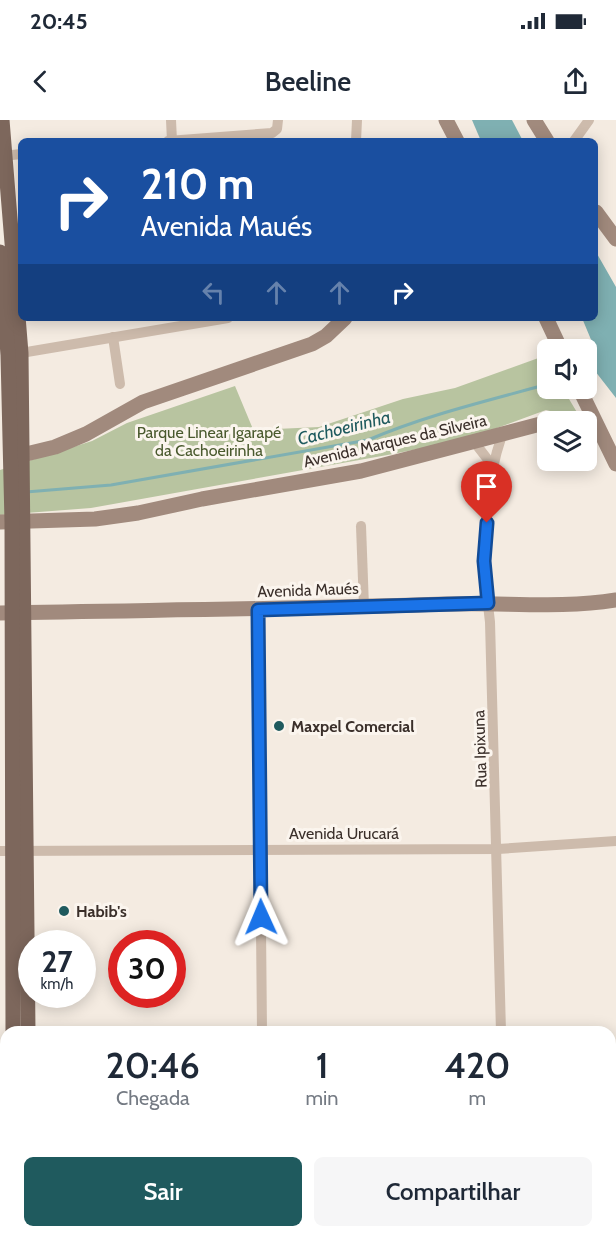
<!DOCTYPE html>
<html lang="pt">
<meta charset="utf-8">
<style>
:root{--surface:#fff;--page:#f6f6f7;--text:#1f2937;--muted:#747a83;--accent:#1f5a5e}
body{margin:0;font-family:Cabin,sans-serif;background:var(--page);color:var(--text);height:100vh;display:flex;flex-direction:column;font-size:22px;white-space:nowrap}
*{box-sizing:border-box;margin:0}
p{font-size:20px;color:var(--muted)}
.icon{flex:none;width:33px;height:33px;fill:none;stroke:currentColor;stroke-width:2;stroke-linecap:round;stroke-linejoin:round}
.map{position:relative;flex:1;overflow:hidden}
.side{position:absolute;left:0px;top:906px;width:616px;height:212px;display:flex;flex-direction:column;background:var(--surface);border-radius:18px 18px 0 0;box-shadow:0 3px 15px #0003}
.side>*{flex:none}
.hud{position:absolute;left:18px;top:18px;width:580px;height:183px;border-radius:9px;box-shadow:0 3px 15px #0003;background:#1a4fa0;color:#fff;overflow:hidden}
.buttons{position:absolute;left:537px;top:219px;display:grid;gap:12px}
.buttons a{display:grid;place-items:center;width:60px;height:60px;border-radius:9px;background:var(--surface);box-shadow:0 3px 15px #0003;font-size:30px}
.speed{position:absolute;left:18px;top:810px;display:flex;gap:12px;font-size:30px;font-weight:700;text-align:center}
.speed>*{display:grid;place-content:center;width:78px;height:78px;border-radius:50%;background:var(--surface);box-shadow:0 3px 15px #0003;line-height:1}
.speed small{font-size:15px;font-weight:400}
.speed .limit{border:9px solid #d22;background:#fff;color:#111}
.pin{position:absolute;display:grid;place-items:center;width:51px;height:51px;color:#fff;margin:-62px -26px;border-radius:50% 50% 50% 0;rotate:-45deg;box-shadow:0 0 6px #0007}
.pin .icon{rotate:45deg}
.me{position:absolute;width:66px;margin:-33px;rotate:359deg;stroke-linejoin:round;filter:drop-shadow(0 0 4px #0008)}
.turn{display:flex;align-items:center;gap:21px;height:126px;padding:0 24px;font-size:27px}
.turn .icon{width:78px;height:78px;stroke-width:2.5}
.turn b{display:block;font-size:42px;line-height:51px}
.lanes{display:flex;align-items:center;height:57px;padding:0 24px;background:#0003;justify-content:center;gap:30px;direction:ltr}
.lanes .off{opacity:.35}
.eta{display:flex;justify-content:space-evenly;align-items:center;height:102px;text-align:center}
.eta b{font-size:36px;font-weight:600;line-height:42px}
.primary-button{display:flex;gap:12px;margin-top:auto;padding:12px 24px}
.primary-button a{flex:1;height:69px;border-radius:9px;background:var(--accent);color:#fff;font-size:24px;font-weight:600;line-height:69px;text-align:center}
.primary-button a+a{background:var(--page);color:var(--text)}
.status{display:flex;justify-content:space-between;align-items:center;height:42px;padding:0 30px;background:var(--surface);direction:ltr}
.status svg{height:16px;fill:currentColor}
header{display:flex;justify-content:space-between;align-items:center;height:78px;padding:0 24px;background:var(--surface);font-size:27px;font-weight:600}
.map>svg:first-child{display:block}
</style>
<div class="status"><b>20:45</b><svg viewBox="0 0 49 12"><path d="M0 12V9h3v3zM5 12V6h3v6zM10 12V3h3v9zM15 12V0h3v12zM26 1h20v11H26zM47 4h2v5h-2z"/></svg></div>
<header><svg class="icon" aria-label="back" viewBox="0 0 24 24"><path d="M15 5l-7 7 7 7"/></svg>Beeline<svg class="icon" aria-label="share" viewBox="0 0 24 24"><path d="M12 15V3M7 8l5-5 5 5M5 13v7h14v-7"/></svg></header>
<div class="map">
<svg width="616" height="1117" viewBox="0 0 616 1117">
<rect width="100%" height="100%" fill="#f4ebe1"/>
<polygon fill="#b8c4a0" points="544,236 547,242 548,268 563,269 581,299 546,290 467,319 393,334 91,388 0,395 0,350 92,321 127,303 235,266 255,314 276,309 319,307 403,279 455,268"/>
<g fill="#7fb0b2">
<polygon points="472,0 512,0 523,21 481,21"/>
<polygon points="596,132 616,167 616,278 595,251 592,222 582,198 596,198"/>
</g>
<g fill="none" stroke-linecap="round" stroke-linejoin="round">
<g stroke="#7fb0b2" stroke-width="3">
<polyline points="586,253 596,251"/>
<path d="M 26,372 L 111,365 L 368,320 C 426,295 487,281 548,264"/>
</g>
<g stroke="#cdbbac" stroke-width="10">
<polyline points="171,0 172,21"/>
<polyline points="168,21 272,13 277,9 278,0"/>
<polyline points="356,21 357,0"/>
<polyline points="574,21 589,0"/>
<polyline points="3,36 21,34"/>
<polyline points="113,217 120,264"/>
<polyline points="21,233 228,198"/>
<polyline points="475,323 492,345"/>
<polyline points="361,406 364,487"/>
<polyline points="258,490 262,912"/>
<polyline points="0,731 498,729 616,721"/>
<path d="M 501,912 L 490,502 C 482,441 482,374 502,315"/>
<polyline points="610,965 616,965"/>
<polyline points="0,966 6,966"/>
<polyline points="610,973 616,973"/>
<polyline points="0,974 6,974"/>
<polyline points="144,1112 144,1117"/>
<polyline points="263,1112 263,1117"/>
<polyline points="503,1112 503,1117"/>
</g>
<g stroke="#a18a7d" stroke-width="15">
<polyline points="446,0 457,21"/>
<polyline points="534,0 547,21"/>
<polyline points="596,92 616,119"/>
<polyline points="546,198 561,230"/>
<polyline points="579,268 616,344"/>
<polyline points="548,302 563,302"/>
<polyline points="22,335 55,327 86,314 143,282 312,224 326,216 345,198"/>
<polyline points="0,402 95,399 138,393 202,379 361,351 548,302"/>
<path d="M 0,493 C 149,490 298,489 447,484 C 503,482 561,489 616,480"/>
</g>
<g stroke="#7d675c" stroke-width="15">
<polyline points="2,0 21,233 28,912"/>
<polyline points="0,132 8,235 12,402 13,912"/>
<polyline points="15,1112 15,1117"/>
<polyline points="29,1112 29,1117"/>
</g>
</g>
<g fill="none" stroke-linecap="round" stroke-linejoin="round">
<defs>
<polyline id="route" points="261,797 258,490 488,483 484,441 487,403"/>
</defs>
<use href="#route" stroke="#114b97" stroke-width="15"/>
<use href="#route" stroke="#1a73e8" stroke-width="10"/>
</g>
<g fill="#1f5a5e" stroke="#fbf5ee" stroke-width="2">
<circle cx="279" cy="606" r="6"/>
<circle cx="64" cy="791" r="6"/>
</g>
<g text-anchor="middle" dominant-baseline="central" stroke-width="6" stroke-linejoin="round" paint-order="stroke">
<g font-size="16" fill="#4a5a2e" stroke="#fbf5ee">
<text x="209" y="312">Parque Linear Igarapé<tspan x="209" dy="18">da Cachoeirinha</tspan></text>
</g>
<g font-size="16" fill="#3b302b" stroke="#fbf5ee">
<text transform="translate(395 321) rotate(-13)">Avenida Marques da Silveira</text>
<text transform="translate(308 470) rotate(-2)">Avenida Maués</text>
<text transform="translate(480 629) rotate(-92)">Rua Ipixuna</text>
<text x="344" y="713">Avenida Urucará</text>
</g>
<g font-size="16" font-weight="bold" fill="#3b302b" stroke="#fbf5ee" text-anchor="start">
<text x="291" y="606">Maxpel Comercial</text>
<text x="76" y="791">Habib's</text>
</g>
<g font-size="18" font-style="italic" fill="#1f5a5e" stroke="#fbf5ee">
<text transform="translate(344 308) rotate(-14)">Cachoeirinha</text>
</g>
</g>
</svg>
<div class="buttons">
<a><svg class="icon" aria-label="sound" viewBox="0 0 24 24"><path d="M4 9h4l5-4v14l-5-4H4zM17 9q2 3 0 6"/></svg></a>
<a><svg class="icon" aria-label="layers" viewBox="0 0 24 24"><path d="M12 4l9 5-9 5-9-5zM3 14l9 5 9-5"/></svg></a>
</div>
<div class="speed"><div>27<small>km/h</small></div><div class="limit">30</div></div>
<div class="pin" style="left:487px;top:403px;background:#d93025"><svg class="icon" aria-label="arrive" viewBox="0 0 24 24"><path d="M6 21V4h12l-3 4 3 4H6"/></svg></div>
<svg class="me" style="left:261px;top:797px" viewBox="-20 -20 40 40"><path d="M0-17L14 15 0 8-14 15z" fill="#1a73e8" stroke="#fff" stroke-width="4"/></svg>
<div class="hud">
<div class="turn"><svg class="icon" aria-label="right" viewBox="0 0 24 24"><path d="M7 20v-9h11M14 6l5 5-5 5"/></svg><div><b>210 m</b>Avenida Maués</div></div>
<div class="lanes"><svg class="icon off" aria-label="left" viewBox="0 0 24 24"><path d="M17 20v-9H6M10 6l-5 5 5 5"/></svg><svg class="icon off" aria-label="ahead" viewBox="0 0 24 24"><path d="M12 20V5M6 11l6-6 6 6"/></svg><svg class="icon off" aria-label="ahead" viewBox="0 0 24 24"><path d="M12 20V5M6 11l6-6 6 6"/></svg><svg class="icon" aria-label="right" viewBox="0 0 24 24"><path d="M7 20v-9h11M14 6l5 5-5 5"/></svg></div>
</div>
<section class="side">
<div class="eta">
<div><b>20:46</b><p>Chegada</p></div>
<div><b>1</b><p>min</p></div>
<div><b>420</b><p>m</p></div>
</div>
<div class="primary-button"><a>Sair</a><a>Compartilhar</a></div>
</section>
</div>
